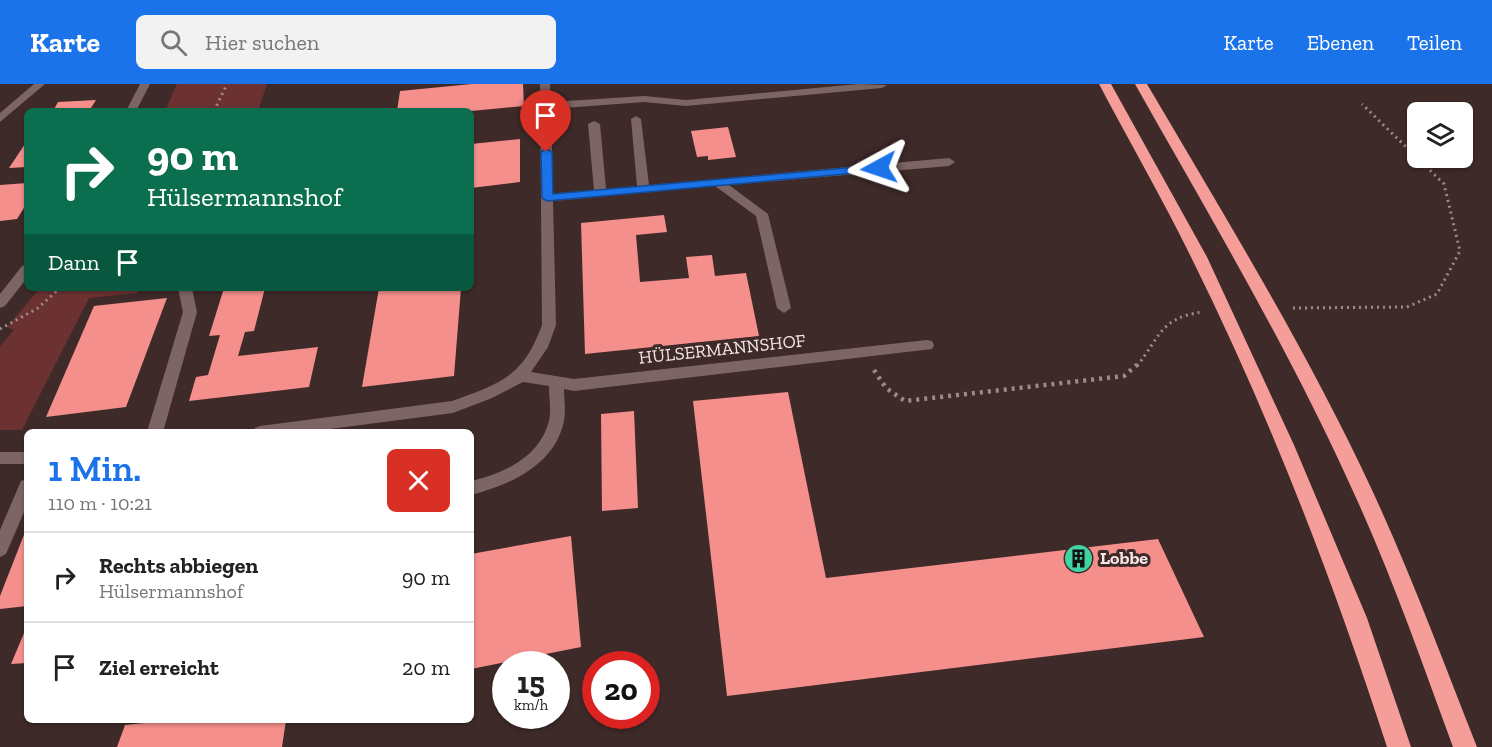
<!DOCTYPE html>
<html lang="de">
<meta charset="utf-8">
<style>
:root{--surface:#fff;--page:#f2f2f2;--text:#222;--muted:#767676;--line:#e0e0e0;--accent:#1a73e8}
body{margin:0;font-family:"Zilla Slab",serif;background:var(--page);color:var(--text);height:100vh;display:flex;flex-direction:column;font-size:22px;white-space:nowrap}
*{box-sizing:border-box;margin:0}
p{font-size:20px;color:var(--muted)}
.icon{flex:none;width:33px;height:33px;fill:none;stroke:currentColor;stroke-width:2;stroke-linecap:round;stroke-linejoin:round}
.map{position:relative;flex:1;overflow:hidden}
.panel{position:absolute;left:24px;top:345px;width:450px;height:294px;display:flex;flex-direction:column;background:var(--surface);border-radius:9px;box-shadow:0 2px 4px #0004}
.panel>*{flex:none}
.guide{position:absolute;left:24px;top:24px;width:450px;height:183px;border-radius:9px;box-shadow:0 2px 4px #0004;background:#0b6e4f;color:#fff;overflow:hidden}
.buttons{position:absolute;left:1407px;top:18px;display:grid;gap:12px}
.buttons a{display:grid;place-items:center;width:66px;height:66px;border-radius:9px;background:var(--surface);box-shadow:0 2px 4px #0004;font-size:30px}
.speed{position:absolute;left:492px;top:567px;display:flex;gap:12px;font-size:30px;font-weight:700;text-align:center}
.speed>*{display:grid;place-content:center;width:78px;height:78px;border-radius:50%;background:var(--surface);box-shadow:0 2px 4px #0004;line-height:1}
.speed small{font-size:15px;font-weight:400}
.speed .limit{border:9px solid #d22;background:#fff;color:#111}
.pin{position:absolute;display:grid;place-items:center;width:51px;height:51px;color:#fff;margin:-62px -26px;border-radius:50% 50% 50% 0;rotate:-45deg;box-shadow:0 0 6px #0007}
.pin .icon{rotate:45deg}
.me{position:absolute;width:66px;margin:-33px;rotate:265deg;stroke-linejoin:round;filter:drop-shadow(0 0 4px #0008)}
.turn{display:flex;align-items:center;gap:21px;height:126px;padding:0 24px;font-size:27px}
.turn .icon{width:78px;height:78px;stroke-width:2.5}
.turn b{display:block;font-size:42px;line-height:51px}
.then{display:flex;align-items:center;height:57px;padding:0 24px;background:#0003;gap:12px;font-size:22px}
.round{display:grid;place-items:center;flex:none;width:63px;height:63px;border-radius:9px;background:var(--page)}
.overview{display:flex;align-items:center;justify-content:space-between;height:102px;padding:0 24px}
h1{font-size:36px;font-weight:600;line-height:45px;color:var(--accent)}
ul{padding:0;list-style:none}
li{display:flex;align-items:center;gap:18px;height:90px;padding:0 24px;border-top:2px solid var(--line)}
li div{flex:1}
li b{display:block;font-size:22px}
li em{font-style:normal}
header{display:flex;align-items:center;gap:36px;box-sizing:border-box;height:84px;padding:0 30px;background:var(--accent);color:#fff}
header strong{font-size:28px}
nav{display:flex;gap:33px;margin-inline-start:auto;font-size:21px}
.search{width:420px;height:54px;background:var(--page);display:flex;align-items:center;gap:15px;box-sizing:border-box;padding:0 21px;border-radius:9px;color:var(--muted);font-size:22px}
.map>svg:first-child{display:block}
</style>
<header>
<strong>Karte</strong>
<div class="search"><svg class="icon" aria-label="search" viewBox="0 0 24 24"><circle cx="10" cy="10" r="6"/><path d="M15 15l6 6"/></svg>Hier suchen</div>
<nav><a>Karte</a><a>Ebenen</a><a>Teilen</a></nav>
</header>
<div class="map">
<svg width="1492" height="663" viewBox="0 0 1492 663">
<rect width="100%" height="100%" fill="#3e2a29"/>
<g fill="#6c3231">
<polygon points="177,0 267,0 258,27 165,27"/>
<polygon points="40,204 139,204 137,209 89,214 22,346 0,346 0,262 14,246 7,243"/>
</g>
<g fill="#f58f8c">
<polygon points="472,0 523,0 524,22 471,27 397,27 400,7"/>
<polygon points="96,16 89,27 53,27 58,18"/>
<polygon points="728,43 736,73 708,76 708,72 697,73 691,47"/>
<polygon points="520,55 520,98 471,104 471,60"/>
<polygon points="27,57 27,83 9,84"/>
<polygon points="27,99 27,119 17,135 0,137 0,101"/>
<polygon points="664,131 667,148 636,151 640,198 689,194 686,173 712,171 715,192 746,189 759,252 585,270 581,139"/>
<polygon points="224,204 265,204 254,247 245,248 238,272 318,263 309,303 189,317 196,293 208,291 220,251 209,252"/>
<polygon points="379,204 461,204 454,292 362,303"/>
<polygon points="167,214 126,323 46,333 94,222"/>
<polygon points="788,308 826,494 1158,455 1204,553 727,612 693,317"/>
<polygon points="634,327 638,424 602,427 601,330"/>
<polygon points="27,443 27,522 0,525 0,512"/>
<polygon points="571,452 581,563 471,585 471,470"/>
<polygon points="27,542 27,579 11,580"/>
<polygon points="174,636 286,636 282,663 117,663 125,641"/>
</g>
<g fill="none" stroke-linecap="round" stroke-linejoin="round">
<g stroke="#9c8b8b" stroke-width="3" stroke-dasharray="2 4" stroke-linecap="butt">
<polyline points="214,27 227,0"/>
<polyline points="1293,224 1407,223 1437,210 1460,167 1444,100 1362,20"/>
<polyline points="0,245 38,224 60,204"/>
<path d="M 1137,282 C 1160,253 1160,234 1202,228"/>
</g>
<polyline stroke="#9c8b8b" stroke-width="4.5" stroke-dasharray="3 5" stroke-linecap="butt" points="874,286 886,304 905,317 1124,292 1138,280"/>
<g fill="#7c6564" fill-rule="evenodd">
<polygon points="34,0 45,0 0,38 0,29"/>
<polygon points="140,0 150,0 136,27 126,27"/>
<path d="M 540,0 L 550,0 L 551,18 L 644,12 L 686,16 L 858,0 L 887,1 L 882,4 L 686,22 L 644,18 L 551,25 L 553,110 L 594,106 L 588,40 L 594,37 L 600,40 L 606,105 L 637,102 L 631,35 L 636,32 L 641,35 L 649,101 L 949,74 L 955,78 L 949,82 L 729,101 L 768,130 L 791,224 L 784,229 L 777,224 L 756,132 L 715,102 L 553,117 L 556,241 L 548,263 L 531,288 L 574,295 L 927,256 L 932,257 L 934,261 L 932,265 L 574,307 L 564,305 C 564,315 566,327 564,337 C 555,381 510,401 471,411 L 471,397 C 502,390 538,374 548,340 C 552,329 549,314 549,302 L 523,298 L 492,314 L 453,329 L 307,348 L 252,348 L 255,344 L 260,342 L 452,317 C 501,299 523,293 542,241 Z"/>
<polygon points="27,180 27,194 5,222 0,224 0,210 22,182"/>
<polygon points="178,204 192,204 197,228 163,348 147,348 183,228"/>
<rect x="0" y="368" width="27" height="12"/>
<polygon points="27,395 27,421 6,470 0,473 0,446 21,397"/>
</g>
<g fill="#f49d99" fill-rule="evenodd">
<path d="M 1099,0 L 1111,0 L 1207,173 L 1294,361 L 1367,534 L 1411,663 L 1387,663 C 1333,496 1269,330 1191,173 C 1162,114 1129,57 1099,0 Z"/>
<path d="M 1135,0 L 1147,0 C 1225,133 1307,266 1372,406 C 1411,490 1443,577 1477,663 L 1453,663 C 1421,576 1391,489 1352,405 C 1289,265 1210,133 1135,0 Z"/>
</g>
</g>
<polygon fill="#1a73e8" stroke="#114b97" stroke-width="1.5" points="546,65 552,68 553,110 879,81 885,84 879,87 547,117 542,114 541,68"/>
<defs>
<symbol id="building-disc" viewBox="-11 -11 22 22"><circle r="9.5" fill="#40d4a2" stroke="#3e2a29"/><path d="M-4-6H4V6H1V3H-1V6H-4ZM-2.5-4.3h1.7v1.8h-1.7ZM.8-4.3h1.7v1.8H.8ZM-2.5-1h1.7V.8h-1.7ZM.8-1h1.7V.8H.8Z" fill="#111"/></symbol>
</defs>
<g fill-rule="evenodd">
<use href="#building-disc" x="1062" y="458" width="33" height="33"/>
</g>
<g text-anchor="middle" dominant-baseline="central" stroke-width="6" stroke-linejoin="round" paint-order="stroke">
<g font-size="18" fill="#f5e7e7" stroke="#3e2a29">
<text transform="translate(722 265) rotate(-6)">HÜLSERMANNSHOF</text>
</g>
<g font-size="18" font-weight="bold" fill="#f5e7e7" stroke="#3e2a29" text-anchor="start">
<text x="1100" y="474">Lobbe</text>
</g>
</g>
</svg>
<div class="buttons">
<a><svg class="icon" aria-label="layers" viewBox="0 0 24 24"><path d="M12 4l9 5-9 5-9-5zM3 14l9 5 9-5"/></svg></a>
</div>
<div class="speed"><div>15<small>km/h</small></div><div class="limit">20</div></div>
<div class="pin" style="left:546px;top:68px;background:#d93025"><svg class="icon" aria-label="arrive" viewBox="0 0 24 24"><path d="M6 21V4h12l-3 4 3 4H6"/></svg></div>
<svg class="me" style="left:879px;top:84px" viewBox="-20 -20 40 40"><path d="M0-17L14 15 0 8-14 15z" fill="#1a73e8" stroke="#fff" stroke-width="4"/></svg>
<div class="guide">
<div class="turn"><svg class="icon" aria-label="right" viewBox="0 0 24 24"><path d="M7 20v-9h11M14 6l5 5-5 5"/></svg><div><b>90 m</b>Hülsermannshof</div></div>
<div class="then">Dann<svg class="icon" aria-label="arrive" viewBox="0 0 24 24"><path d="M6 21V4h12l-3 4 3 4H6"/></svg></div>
</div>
<section class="panel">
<div class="overview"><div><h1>1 Min.</h1><p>110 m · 10:21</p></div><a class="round" style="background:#d93025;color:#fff"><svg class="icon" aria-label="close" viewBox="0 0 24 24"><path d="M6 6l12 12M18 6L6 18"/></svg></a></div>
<ul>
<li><svg class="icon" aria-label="right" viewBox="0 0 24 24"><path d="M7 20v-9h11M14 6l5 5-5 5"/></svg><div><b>Rechts abbiegen</b><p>Hülsermannshof</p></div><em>90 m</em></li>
<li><svg class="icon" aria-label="arrive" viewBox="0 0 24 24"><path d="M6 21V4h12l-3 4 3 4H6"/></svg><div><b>Ziel erreicht</b></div><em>20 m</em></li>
</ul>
</section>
</div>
